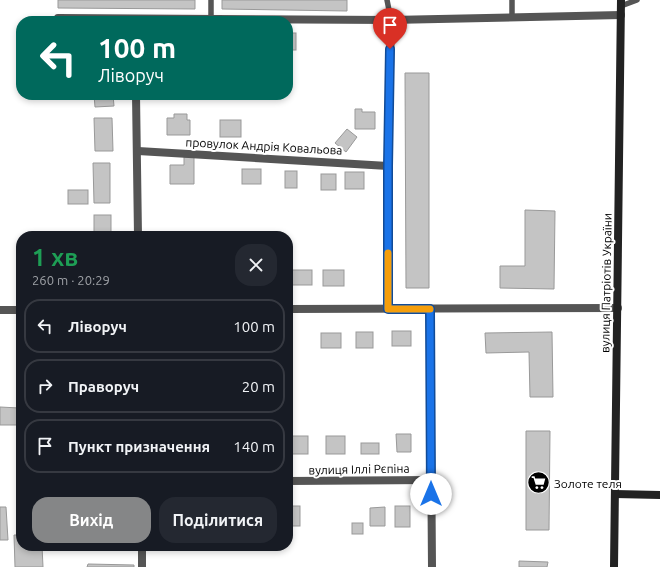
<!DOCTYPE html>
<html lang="uk">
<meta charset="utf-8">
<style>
:root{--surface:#171b24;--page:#242831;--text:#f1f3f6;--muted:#9ea1a6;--line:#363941;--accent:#858687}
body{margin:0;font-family:Ubuntu,sans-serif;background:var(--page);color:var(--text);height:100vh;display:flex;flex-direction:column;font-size:15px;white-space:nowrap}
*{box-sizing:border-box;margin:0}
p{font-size:13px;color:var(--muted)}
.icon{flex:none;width:22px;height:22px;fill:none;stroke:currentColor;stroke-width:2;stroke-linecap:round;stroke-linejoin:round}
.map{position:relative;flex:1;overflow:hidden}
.details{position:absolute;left:16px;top:231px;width:277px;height:320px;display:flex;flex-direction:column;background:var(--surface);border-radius:16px;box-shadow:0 2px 6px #0003}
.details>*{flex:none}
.top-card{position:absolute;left:16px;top:16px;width:277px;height:84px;border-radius:16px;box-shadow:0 2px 6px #0003;background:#00695c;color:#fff;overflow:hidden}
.pin{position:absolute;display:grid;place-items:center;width:34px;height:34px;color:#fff;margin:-41px -17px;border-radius:50% 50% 50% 0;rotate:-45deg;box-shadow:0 0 4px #0007}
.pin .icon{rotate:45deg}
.me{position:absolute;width:44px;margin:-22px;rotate:0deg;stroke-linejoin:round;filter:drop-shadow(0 0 3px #0008)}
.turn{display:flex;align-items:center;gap:14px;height:84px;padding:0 16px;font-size:18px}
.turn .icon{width:52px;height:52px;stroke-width:2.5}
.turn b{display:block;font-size:28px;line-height:34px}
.round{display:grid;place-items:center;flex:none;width:42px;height:42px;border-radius:16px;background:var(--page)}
.overview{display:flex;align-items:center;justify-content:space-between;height:68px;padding:0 16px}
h1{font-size:24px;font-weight:700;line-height:30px;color:#1e9e55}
.action{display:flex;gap:8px;margin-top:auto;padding:8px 16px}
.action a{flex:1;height:46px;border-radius:16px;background:var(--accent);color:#fff;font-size:16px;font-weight:700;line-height:46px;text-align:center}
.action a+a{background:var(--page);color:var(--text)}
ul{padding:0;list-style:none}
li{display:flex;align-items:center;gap:12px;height:54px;margin:0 8px 6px;padding:0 8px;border:2px solid var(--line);border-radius:16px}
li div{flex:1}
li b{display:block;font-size:15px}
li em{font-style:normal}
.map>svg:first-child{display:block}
</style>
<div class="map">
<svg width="660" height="567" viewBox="0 0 660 567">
<rect width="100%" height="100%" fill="#fff"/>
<g fill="#c4c4c4" stroke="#999">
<polygon points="58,0 195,0 195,9 58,8"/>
<polygon points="222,0 347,0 347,11 222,9"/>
<rect x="288" y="33" width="8" height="17"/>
<polygon points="405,73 429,73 429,288 406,288"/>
<polygon points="94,95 113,95 114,106 95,107"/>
<polygon points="355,109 362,109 362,112 375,112 375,129 355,129"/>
<polygon points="174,114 187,114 187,120 190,120 190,135 167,135 167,118 174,118"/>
<polygon points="94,118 112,118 113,151 95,151"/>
<rect x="220" y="120" width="21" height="17"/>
<polygon points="347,129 357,137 346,152 335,143"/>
<polygon points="184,157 194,157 194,184 170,184 170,165 184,165"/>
<polygon points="93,163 110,163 110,203 94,203"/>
<rect x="242" y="169" width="19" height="15"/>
<rect x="285" y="171" width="12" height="17"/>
<rect x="345" y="172" width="19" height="17"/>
<rect x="321" y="174" width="15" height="16"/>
<rect x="68" y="190" width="20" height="14"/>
<polygon points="525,210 555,211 554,289 500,288 500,266 525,266"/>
<rect x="94" y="215" width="17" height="19"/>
<rect x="292" y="270" width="20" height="15"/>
<rect x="323" y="270" width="21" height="16"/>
<rect x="392" y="331" width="19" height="15"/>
<rect x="356" y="332" width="17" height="16"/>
<polygon points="552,332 553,397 530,397 529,352 486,353 485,333"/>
<rect x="321" y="333" width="20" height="15"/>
<polygon points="0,407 19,408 18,425 0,425"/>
<polygon points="526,431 550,431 549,530 526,530"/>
<polygon points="396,434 411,434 411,452 397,452"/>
<rect x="290" y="436" width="18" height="18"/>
<rect x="326" y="436" width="19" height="18"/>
<rect x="361" y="443" width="18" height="11"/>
<rect x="288" y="506" width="12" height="20"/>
<rect x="395" y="506" width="15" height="21"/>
<polygon points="0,507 6,507 8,540 0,540"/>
<polygon points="385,507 385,526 370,526 370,508"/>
<rect x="352" y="523" width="11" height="11"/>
<polygon points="14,535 21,535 21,546 42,546 43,567 15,567"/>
<polygon points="519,561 548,562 547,567 519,567"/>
<polygon points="88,564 134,565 134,567 87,567"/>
</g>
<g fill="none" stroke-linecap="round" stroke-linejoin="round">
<g stroke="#555" stroke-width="5.5">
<polyline points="211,0 211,19"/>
<polyline points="387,0 391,20"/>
<polyline points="512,0 512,17"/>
<polyline points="621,6 637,0"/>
</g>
<g stroke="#555" stroke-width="8">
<polyline points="58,18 391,20 621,15"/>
<polyline points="136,95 138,236"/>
<polyline points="138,151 388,166"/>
<polyline points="288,309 618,308"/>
<polyline points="389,309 388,166 391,20"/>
<polyline points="430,309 432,567"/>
<polyline points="0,310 21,310"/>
<polyline points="288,481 431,480"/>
<polyline points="142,546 142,567"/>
</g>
<g stroke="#222" stroke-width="8">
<polyline points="615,494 660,495"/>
<polyline points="614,567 621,0"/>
</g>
</g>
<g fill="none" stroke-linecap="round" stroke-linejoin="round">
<defs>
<polyline id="route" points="390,49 388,166 388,309 430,309 431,494"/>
</defs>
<use href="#route" stroke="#114b97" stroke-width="10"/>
<use href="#route" stroke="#1a73e8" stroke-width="7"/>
<polyline stroke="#f59e0b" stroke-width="7" points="388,253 388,309 430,309"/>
</g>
<defs>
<symbol id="supermarket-disc" viewBox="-11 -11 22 22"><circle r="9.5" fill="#000" stroke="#fff"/><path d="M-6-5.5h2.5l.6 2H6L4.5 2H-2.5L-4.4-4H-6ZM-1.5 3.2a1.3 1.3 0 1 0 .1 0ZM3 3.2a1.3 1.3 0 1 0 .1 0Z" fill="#fff"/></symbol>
</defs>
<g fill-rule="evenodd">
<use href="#supermarket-disc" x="526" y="470" width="25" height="25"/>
</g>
<g text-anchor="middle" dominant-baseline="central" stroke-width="4" stroke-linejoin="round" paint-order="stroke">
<g font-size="12" fill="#000" stroke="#fff">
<text transform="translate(264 146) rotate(3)">провулок Андрія Ковальова</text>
<text transform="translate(606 283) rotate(-89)">вулиця Патріотів України</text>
<text transform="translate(359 469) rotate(-1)">вулиця Іллі Рєпіна</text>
</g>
<g font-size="12" fill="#000" stroke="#fff" text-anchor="start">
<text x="554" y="483">Золоте теля</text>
</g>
</g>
</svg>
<div class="pin" style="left:390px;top:49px;background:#d93025"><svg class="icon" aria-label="arrive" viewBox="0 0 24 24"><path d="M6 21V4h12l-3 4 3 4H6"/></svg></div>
<svg class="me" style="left:431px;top:494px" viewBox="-20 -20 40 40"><circle r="19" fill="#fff"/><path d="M0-13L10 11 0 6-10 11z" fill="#1a73e8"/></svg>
<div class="top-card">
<div class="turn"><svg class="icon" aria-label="left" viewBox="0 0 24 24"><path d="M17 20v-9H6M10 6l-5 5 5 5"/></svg><div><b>100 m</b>Ліворуч</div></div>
</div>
<section class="details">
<div class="overview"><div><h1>1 хв</h1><p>260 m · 20:29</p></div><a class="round"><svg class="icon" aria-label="close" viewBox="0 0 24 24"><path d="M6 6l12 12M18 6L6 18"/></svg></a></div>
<ul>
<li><svg class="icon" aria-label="left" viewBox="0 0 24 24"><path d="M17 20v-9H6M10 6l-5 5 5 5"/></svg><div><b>Ліворуч</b></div><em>100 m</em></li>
<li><svg class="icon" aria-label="right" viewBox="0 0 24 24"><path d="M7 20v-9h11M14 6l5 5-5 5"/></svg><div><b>Праворуч</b></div><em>20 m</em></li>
<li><svg class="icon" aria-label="arrive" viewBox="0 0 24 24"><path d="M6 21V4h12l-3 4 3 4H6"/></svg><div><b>Пункт призначення</b></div><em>140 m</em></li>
</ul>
<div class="action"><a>Вихід</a><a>Поділитися</a></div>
</section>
</div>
